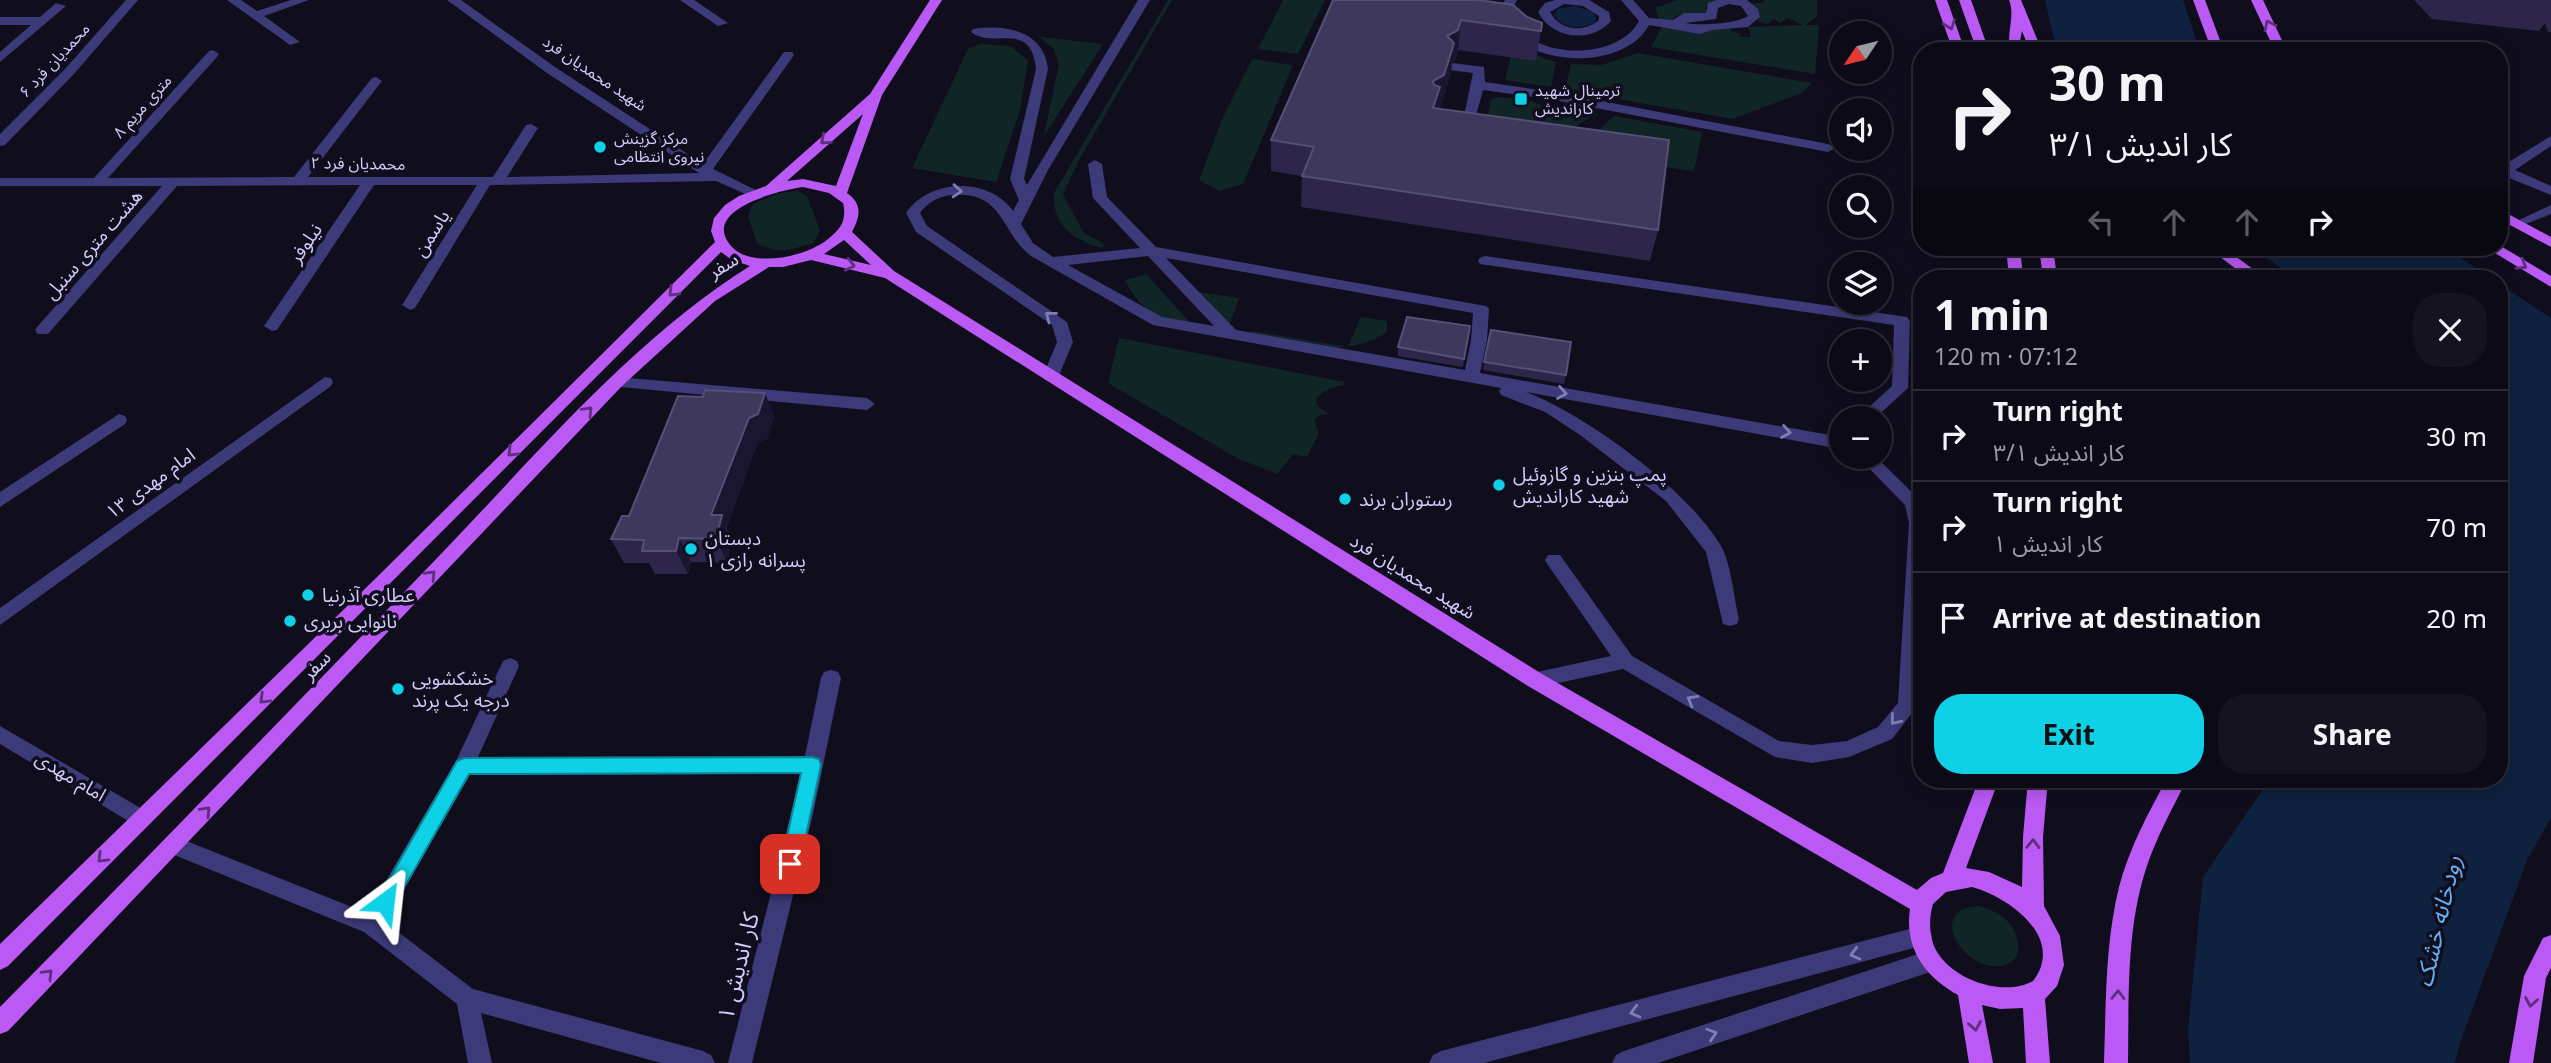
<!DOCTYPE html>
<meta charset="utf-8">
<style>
:root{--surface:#0c0a16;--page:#15131f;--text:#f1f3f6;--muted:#9a9aa1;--line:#2c2b35;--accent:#0ed0e6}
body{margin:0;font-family:"Noto Sans","Noto Sans Arabic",sans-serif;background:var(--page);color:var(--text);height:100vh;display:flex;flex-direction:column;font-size:26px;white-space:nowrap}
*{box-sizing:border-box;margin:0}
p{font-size:23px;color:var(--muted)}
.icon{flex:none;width:38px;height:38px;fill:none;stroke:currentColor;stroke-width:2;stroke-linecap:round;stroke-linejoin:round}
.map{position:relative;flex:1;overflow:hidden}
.panel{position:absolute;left:1913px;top:270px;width:595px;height:518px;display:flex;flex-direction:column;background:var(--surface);border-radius:28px;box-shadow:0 4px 18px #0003,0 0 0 2px var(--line)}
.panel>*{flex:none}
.banner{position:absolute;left:1913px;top:42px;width:595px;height:214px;border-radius:28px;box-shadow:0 4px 18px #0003,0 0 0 2px var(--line);background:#0c0a16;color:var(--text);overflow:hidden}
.needle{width:46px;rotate:235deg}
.buttons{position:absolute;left:1829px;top:21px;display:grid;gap:14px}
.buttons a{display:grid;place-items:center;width:63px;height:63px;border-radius:50%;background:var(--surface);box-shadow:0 4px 18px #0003,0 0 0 2px var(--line);font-size:35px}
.pin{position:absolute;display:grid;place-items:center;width:60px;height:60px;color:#fff;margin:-30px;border-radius:14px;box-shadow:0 4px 10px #0006}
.me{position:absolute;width:77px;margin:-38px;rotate:30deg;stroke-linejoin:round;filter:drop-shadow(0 0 5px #0008)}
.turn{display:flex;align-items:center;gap:24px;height:147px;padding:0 21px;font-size:32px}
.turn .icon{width:91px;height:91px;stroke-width:2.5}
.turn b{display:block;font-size:49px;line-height:60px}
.lanes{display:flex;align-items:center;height:66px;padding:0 21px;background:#0003;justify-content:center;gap:35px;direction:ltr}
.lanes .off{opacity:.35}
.round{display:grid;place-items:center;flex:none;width:74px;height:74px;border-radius:28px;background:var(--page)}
.overview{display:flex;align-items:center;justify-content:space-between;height:119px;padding:0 21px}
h1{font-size:42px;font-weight:700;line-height:52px}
.action{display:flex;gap:14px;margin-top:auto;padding:14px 21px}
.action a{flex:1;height:80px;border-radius:28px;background:var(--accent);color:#111;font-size:28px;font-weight:700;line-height:80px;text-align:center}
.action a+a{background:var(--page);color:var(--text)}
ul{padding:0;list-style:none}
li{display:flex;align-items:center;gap:21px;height:91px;padding:0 21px;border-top:2px solid var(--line)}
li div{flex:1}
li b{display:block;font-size:26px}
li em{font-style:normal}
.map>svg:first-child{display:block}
</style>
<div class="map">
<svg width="2551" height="1063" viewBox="0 0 2551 1063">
<rect width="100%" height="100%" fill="#100d1d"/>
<g fill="#102626">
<path d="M 1168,0 L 1172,0 L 1079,160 L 1063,194 L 1083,232 L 1105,245 L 1102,248 C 1073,240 1052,225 1054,193 Z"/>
<polygon points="1283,0 1325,0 1298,54 1258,49"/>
<polygon points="1677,0 1715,0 1705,7 1707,13 1686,13 1676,16 1673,20 1660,20 1655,8"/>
<polygon points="1762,0 1817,0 1817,16 1805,25 1819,25 1815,74 1651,47 1662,27 1706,32 1713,28 1731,28 1731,32 1739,33 1741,37 1751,37 1748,27 1802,25 1787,18 1780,23 1774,19 1768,24 1758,21 1760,15 1752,4 1765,2"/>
<polygon points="1039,37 1103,44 1044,136 1059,63 1053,48"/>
<polygon points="980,44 1010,46 1028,60 1020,110 996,182 912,168 968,49"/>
<polygon points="1513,48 1556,62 1551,87 1505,80"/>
<polygon points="1638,53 1812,83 1802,93 1733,119 1565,90 1571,64 1601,65"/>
<polygon points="1252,59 1293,65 1243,184 1219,191 1199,180 1223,117"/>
<polygon points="1500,97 1532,101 1547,108 1564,106 1598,114 1580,123 1564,137 1483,142 1491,99"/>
<polygon points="1614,116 1702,132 1694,171 1581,155 1589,139"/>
<path d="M 798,191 L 807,196 L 820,231 L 813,243 C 791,250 777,255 757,243 L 748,216 L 753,204 L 779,193 Z"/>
<path d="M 1146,274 L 1193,326 C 1159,319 1141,312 1125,280 Z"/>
<polygon points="1198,292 1239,298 1229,326"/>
<path d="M 1361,317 L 1387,321 L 1387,332 C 1344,360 1298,343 1251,337 L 1252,331 L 1348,347 Z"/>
<path d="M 1119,338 L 1345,382 L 1343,385 C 1326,389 1300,400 1330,414 L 1319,415 L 1314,421 L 1319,433 L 1307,457 L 1293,454 L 1277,474 L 1237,458 L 1108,383 Z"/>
<path d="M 1978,906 C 1987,908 1995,911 2003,917 C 2019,930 2029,963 1999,966 C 1962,969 1926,910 1978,906 Z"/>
</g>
<g fill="#0e213f">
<polygon points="2045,0 2183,0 2200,51 2061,51 2053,35"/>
<path d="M 1575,6 L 1593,12 L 1596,19 L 1595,22 C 1581,30 1563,29 1554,15 L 1558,9 Z"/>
<polygon points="2251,247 2444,247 2491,278 2295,278"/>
<polygon points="2499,284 2551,318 2551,818 2527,860 2460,1043 2455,1063 2190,1063 2188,1030 2203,877 2270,779 2499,779"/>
</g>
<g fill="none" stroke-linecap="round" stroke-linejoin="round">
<g fill="#3d3a79" fill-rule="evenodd">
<polygon points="126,0 138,0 73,75 5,145 0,146 0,134 65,69"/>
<polygon points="227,0 241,0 257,11 291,0 309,0 264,16 300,42 290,45"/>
<polygon points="447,0 461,0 555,67 703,164 784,52 792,52 794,55 713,169 762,193 760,196 750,196 716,181 490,185 415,308 410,310 402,305 477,185 374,185 277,330 272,331 264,326 360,185 177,186 48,334 38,334 35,330 38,326 162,186 0,186 0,178 94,178 209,51 213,50 219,54 217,57 108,178 294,177 372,78 376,77 382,81 308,177 493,177 526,125 531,124 538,128 507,177 699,173 547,73"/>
<polygon points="680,0 694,0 728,23 718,26"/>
<path d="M 1138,0 L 1150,0 L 1048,170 L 1021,224 L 1033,243 L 1053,257 L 1140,248 L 1093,198 L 1088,164 L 1095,160 L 1102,164 L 1107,197 L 1156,247 L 1486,306 L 1489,309 L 1487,340 L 1480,373 L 1841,437 L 1841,449 L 1526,392 C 1588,416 1687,489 1721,546 C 1731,563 1734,599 1739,619 L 1737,624 L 1730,626 L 1723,624 L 1706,552 L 1666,501 L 1580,435 L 1545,412 L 1501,395 L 1499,391 L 1501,388 L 1153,325 L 1031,256 C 1000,232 1004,191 953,195 C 939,196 928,202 920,213 L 927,226 L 1067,322 L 1073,342 L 1057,380 L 1045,380 L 1043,376 L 1057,342 L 1052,325 L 916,232 L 906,213 C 929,179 988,176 1013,211 L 1019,200 L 1010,179 L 1036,69 C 1031,19 995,50 971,32 L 973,29 C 1006,24 1044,31 1048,69 L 1024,179 L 1027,185 ZM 1148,256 L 1214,326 L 1162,317 L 1068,265 ZM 1166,258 L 1473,313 L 1471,340 L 1465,370 L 1236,330 Z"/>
<path d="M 1505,0 L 1517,0 L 1510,13 C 1523,59 1616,64 1639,21 L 1621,0 L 1633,0 L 1649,18 L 1673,20 L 1684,13 L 1706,13 L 1708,3 L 1717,0 L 1747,0 L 1758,9 L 1760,17 L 1748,27 L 1712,30 L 1700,34 L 1649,25 C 1623,74 1514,68 1498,13 ZM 1729,4 L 1741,6 L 1748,16 C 1736,24 1699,26 1685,23 L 1716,19 L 1718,8 Z"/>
<path d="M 1555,0 L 1589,0 L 1609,12 L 1611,21 C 1591,44 1552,39 1538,12 L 1545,3 ZM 1564,4 L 1583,6 L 1599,16 L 1599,20 C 1584,33 1560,31 1550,12 Z"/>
<polygon points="56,3 66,6 0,62 0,52 31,25 0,25 0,17 40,17"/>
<polygon points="1453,63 1484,67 1485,82 1554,92 1828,144 1835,148 1828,152 1554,100 1483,90 1475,119 1453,118 1446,114 1448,111 1465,111 1473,73 1449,70 1447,67"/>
<polygon points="2551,136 2551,146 2515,170 2551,186 2551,195 2499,174 2499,164 2504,165"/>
<polygon points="2551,205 2551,214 2526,224 2519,220"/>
<polygon points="1485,256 1907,317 1910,321 1908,388 1875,418 1857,418 1892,386 1894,325 1480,264 1478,261 1480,258"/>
<polygon points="325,377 331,378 333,382 331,386 0,625 0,608"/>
<polygon points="616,377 867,398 875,404 867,410 610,386 608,382"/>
<polygon points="119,414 125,416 127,420 125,424 0,507 0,492"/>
<polygon points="1858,457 1876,457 1922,502 1922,628 1918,705 1892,739 1849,757 1812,763 1775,757 1623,669 1535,688 1528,686 1525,680 1528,674 1611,656 1548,565 1545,560 1548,555 1560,555 1632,656 1779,741 1812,745 1847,741 1878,727 1898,703 1909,523 1905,505"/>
<polygon points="510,658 517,661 519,666 478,757 805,756 821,678 824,672 831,670 838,672 841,678 813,814 752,1063 728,1063 801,774 470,775 385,922 473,989 703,1051 711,1055 715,1063 661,1063 481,1013 492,1063 468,1063 457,1004 364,932 167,852 164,845 167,838 174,836 367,913 456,761 503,661"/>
<polygon points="0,726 149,813 152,819 149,825 142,828 135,825 0,744"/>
<polygon points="1921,926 1929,929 1932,936 1929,943 1921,946 1484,1063 1429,1063 1433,1055 1441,1051"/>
<polygon points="1930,950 1938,954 1941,961 1938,968 1930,972 1658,1063 1612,1063 1616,1055 1624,1051"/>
</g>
<g fill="#bb59f5" fill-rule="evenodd">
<path d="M 930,0 L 942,0 L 882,95 L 847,193 C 863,204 860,217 852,232 L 894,271 L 1542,674 L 1917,890 L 1931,878 L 1943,873 L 1979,779 L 1999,779 L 1966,868 L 1989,872 L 2022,887 L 2023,837 L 2028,779 L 2048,779 L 2043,837 L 2044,906 L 2060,936 L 2064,965 L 2057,986 L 2045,999 L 2050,1063 L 2026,1063 L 2023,1008 L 2000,1009 L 1982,1005 L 1993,1063 L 1969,1063 L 1958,995 C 1925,977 1904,948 1910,909 L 1528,686 L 885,278 L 811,260 L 783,267 L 769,267 L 715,301 L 622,386 L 8,1031 L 0,1034 L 0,1007 C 148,857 294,706 441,554 C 538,453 631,341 750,266 L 732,260 L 721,252 L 8,966 L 0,970 L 0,944 L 374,580 L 715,242 L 711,231 L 714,218 L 725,205 L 739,196 L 766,186 L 870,94 ZM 863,114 L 836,186 L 803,179 L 787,181 ZM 803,187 L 829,193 L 843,203 C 847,220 841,229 828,239 C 808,256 753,269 732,247 C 698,210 780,190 803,187 ZM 844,240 L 871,265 L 824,254 ZM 1972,887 C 2009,897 2066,938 2033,981 C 2003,998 1948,979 1934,946 C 1929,933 1929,917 1933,904 L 1946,892 Z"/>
<polygon points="1935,0 1947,0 1965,51 1953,51"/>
<polygon points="1959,0 1971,0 1989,51 1977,51"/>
<path d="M 2009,0 L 2021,0 L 2042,51 L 2030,51 L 2022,31 L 2020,41 L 2023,51 L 2011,51 C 2005,33 2016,17 2009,0 Z"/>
<polygon points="2193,0 2205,0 2224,51 2212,51"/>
<polygon points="2251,0 2263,0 2287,51 2275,51"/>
<polygon points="2499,209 2551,237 2551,247 2499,219"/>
<polygon points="2499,245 2551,276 2551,287 2485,247"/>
<polygon points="2006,247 2020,247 2023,278 2009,278"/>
<polygon points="2039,247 2053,247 2057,278 2043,278"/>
<polygon points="2207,247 2223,247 2265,278 2248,278"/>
<path d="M 2167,779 L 2187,779 C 2172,810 2155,839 2145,872 C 2126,933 2129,1000 2128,1063 L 2104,1063 C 2106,1004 2105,944 2119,887 C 2129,849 2148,813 2167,779 Z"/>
<polygon points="2551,935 2551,968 2546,978 2533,1063 2509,1063 2524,976 2543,938"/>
</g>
</g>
<g fill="#2d264a">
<polygon points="1333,0 1527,17 1542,23 1536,61 1458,50 1455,61 1452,62 1451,73 1441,106 1438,108 1658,230 1650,261 1301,207 1302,176 1271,171 1271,140"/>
<polygon points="2414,0 2551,0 2551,32 2548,32 2545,23 2539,31 2432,19"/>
<polygon points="1470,326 1463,367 1398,356 1398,347"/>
<polygon points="1491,330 1566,375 1564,384 1483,370"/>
<polygon points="765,393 774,417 767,439 758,442 727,527 732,539 727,563 691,562 688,574 655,574 649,563 624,563 611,539 629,516 703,397"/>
</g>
<g fill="#1a1530">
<polygon points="1461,20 1458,50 1455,61 1452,62 1451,73 1441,106 1438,107 1437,118 1433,110 1433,81 1447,36"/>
<polygon points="765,393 774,417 767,439 758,442 727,527 732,539 727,563 716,539 711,515 749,418"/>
<polygon points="679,538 691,562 688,574 676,551"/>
</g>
<g fill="#3f385d" stroke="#564f76" stroke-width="2">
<polygon points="1333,0 1479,0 1513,5 1527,17 1542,23 1541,31 1461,20 1458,30 1447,36 1454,43 1444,75 1433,81 1434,85 1440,87 1433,108 1669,140 1658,230 1302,176 1314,147 1271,140"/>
<polygon points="1407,317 1470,326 1464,359 1398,347"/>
<polygon points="1491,330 1571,342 1566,375 1484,362"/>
<polygon points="705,390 765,393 758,414 749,418 711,515 722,515 716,539 679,538 676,551 642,551 644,540 611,539 622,516 629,516 678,396 703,397"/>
</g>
<defs><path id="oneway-chevron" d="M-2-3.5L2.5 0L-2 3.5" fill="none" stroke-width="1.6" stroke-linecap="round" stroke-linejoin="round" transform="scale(1.75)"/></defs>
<g stroke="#5d2f7e">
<use href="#oneway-chevron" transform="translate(1950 25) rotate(70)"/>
<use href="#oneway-chevron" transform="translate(2269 25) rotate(-116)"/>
<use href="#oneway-chevron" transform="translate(825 140) rotate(139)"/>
<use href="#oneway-chevron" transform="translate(850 265) rotate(13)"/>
<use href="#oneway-chevron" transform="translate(2522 265) rotate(31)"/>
<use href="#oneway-chevron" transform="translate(673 292) rotate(135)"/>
<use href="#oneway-chevron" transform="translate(588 411) rotate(-46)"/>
<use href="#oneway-chevron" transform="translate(512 452) rotate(135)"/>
<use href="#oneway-chevron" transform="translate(431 575) rotate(-46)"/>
<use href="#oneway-chevron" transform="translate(264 699) rotate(136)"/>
<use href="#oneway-chevron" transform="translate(206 811) rotate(-46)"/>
<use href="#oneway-chevron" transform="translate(2033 844) rotate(-89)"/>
<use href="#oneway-chevron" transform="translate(102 858) rotate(135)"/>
<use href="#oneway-chevron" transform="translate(48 974) rotate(-46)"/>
<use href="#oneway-chevron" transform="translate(2118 995) rotate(-89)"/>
<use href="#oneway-chevron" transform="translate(2531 1002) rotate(100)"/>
<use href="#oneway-chevron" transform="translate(1975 1026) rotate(80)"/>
</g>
<g stroke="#807cb4">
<use href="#oneway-chevron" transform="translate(957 191) rotate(4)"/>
<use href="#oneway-chevron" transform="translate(1050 316) rotate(-142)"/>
<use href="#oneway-chevron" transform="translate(1562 393) rotate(10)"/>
<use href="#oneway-chevron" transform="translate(1786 432) rotate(10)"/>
<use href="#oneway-chevron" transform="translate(1692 700) rotate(-150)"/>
<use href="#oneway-chevron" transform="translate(1895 720) rotate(129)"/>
<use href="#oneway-chevron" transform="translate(1855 954) rotate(165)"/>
<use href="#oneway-chevron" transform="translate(1635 1012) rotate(165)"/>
<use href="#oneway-chevron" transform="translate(1712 1034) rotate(-18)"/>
</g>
<polygon fill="#0ed0e6" stroke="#098796" stroke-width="2" points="812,757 819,759 821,765 800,864 797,870 790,873 783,870 781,864 801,773 469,774 392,909 385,911 378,909 376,902 457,761 464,758"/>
<g fill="#0ed0e6" stroke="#100d1d" stroke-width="2.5">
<rect x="1514" y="92" width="14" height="14" rx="3.5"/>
<circle cx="600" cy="147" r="7"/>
<circle cx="1499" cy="485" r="7"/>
<circle cx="1345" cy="499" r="7"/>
<circle cx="691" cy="549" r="7"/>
<circle cx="308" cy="595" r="7"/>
<circle cx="290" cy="621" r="7"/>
<circle cx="398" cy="689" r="7"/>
</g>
<g text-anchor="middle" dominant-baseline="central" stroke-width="7" stroke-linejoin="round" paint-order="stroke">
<g font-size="16" fill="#d1ccfc" stroke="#100d1d">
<text transform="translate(54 60) rotate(-47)">۶ محمدیان فرد</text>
<text transform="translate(595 73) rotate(34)">شهید محمدیان فرد</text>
<text transform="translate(142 106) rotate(-48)">۸ متری مریم</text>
<text transform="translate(358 163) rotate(1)">۲ محمدیان فرد</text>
</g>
<g font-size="16" fill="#d1ccfc" stroke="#100d1d" text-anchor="start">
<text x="1535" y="90">ترمینال شهید<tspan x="1535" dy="18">کاراندیش</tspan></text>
<text x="614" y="138">مرکز گزینش<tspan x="614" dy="18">نیروی انتظامی</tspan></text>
</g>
<g font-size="19" fill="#d1ccfc" stroke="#100d1d">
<text transform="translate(431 233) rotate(-58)">یاسمن</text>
<text transform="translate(305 243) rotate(-56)">نیلوفر</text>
<text transform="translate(93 244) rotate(-49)">هشت متری سنبل</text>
<text transform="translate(723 265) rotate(-32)">سفر</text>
<text transform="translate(150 483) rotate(-36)">۱۳ امام مهدی</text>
<text transform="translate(1413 576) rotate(32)">شهید محمدیان فرد</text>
<text transform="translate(316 665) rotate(-46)">سفر</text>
<text transform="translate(71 776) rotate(31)">امام مهدی</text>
</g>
<g font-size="19" fill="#d1ccfc" stroke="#100d1d" text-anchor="start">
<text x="1513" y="474">پمپ بنزین و گازوئیل<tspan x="1513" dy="22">شهید کاراندیش</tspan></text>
<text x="1359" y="499">رستوران برند</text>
<text x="705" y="538">دبستان<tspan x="705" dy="22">پسرانه رازی ۱</tspan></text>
<text x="322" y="595">عطاری آذرنیا</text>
<text x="304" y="621">نانوایی بربری</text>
<text x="412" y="678">خشکشویی<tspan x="412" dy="22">درجه یک پرند</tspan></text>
</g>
<g font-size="23" fill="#d1ccfc" stroke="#100d1d">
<text transform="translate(737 966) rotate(-76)">۱ کار اندیش</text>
</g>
<g font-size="24" font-style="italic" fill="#60b0f6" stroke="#100d1d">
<text transform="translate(2437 921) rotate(-77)">رودخانه خشک</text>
</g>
</g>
</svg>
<div class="buttons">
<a><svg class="needle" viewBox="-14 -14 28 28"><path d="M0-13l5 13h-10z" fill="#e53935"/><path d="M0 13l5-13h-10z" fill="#9a9aa1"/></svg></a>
<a><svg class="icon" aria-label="sound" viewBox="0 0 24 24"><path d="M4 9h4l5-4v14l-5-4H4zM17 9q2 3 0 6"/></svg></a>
<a><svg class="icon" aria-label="search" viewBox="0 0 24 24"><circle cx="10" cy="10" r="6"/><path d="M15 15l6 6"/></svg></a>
<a><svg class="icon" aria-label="layers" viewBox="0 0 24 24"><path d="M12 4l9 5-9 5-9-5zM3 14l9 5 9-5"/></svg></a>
<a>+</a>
<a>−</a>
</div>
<div class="pin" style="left:790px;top:864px;background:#d93025"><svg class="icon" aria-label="arrive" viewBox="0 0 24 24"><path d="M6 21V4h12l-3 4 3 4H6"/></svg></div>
<svg class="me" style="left:385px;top:902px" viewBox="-20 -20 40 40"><path d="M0-17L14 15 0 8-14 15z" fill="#0ed0e6" stroke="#fff" stroke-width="4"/></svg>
<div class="banner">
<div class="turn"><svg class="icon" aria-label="right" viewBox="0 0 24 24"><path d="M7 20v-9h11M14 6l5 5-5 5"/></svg><div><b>30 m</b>۳/۱ کار اندیش</div></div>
<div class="lanes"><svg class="icon off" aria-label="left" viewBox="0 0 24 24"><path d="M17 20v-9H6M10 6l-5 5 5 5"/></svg><svg class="icon off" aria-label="ahead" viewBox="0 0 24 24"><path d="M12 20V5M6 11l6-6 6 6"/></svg><svg class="icon off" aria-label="ahead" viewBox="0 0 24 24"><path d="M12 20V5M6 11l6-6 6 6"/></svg><svg class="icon" aria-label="right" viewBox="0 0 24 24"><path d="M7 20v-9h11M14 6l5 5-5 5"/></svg></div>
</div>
<section class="panel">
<div class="overview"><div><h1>1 min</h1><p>120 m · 07:12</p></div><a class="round"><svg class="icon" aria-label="close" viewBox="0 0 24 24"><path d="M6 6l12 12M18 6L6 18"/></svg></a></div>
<ul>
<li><svg class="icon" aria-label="right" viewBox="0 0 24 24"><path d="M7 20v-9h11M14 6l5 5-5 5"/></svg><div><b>Turn right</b><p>۳/۱ کار اندیش</p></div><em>30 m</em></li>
<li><svg class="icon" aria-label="right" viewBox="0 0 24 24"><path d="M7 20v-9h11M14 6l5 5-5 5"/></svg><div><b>Turn right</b><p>۱ کار اندیش</p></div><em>70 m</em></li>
<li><svg class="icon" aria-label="arrive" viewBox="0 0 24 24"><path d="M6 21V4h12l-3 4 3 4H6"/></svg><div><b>Arrive at destination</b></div><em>20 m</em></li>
</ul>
<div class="action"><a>Exit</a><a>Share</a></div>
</section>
</div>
